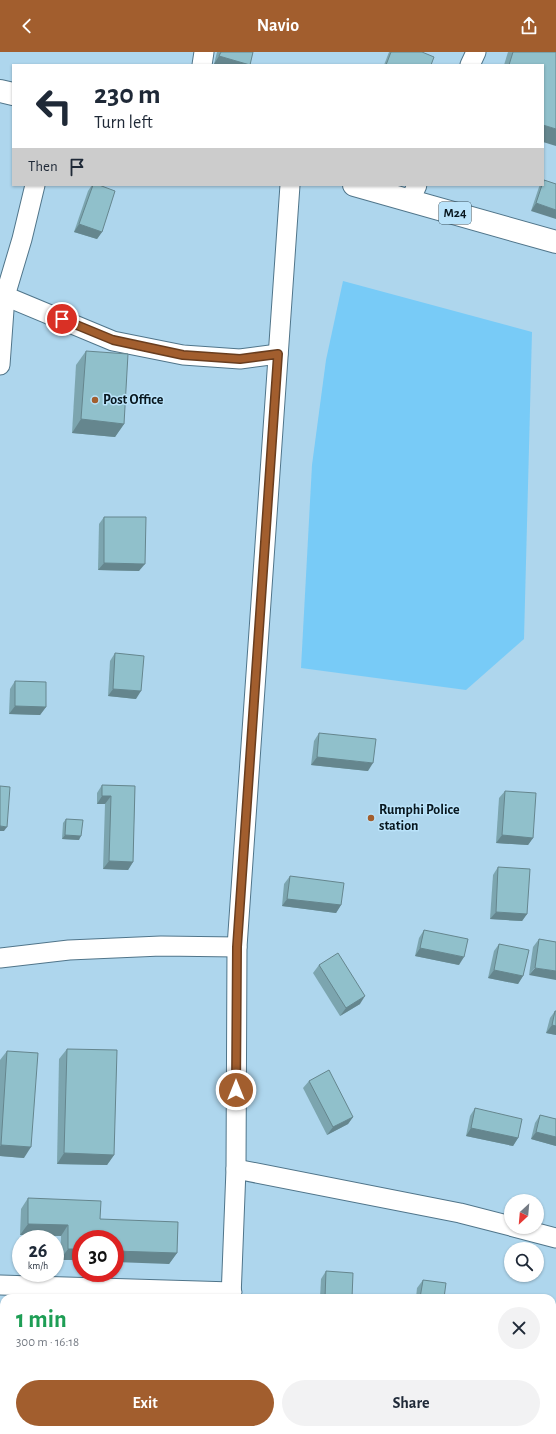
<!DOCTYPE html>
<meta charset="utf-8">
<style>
:root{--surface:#fff;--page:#f2f2f3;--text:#1f2937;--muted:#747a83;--accent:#a25e2e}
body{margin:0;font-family:"Alegreya Sans",sans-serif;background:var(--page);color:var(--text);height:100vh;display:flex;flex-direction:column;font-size:15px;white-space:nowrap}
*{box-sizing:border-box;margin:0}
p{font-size:13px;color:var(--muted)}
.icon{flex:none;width:22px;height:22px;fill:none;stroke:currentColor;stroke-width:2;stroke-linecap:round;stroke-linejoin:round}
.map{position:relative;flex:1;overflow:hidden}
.panel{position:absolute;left:0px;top:1242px;width:556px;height:140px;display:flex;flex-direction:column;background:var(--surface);border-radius:12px 12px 0 0;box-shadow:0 1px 3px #0004}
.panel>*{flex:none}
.banner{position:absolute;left:12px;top:12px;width:532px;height:122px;border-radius:0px;box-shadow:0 1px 3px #0004;background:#fff;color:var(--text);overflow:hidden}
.needle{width:26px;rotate:206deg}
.tools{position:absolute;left:504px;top:1142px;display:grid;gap:8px}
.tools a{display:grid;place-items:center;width:40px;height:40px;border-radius:50%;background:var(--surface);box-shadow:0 1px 3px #0004;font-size:20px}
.speed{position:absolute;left:12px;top:1178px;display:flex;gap:8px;font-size:20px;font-weight:700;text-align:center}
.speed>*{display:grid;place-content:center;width:52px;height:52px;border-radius:50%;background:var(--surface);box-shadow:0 1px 3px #0004;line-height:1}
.speed small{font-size:10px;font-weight:400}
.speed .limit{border:6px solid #d22;background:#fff;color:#111}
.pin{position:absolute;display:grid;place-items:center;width:34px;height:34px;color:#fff;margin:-17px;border:2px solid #fff;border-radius:50%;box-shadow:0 1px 4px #0007}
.me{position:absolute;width:44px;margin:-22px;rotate:0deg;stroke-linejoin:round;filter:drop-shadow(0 0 3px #0008)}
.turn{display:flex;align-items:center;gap:14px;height:84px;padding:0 16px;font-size:18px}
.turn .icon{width:52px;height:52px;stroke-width:2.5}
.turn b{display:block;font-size:28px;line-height:34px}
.then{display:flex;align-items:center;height:38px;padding:0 16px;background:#0003;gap:8px;font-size:15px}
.round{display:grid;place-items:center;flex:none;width:42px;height:42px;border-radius:21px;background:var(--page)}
.overview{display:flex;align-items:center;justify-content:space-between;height:68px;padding:0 16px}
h1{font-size:24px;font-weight:700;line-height:30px;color:#1e9e55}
.primary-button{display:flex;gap:8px;margin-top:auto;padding:8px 16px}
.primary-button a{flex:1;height:46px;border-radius:24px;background:var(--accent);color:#fff;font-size:16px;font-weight:700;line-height:46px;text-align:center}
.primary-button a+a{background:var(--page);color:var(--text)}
header{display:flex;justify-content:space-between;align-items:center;height:52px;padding:0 16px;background:var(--accent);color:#fff;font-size:18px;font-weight:700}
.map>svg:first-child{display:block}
</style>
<header><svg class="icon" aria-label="back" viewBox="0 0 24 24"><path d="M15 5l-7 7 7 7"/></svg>Navio<svg class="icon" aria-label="share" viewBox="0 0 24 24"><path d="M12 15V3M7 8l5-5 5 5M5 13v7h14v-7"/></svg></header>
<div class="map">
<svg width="556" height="1382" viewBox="0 0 556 1382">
<rect width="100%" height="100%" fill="#aed6ed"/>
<polygon fill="#78cbf7" points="343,229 532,280 524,587 466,638 301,616 312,413 326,308"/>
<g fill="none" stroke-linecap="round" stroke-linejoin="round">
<defs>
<g id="street">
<polyline points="202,13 204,0"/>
<polyline points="470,13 476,0"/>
<polyline points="410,149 417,133"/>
<polyline points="0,242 113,289 183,303 240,307 278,302"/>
<polyline points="0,313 5,244 22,187 35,133"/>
<polyline points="0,906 69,898 161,894 237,895"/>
<polyline points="236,1117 460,1161 511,1174"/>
<polyline points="514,1175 556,1186"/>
<polyline points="0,1233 232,1240"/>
<polyline points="231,1246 236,1117 237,895 290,133"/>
<polyline points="220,1382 221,1378"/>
</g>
<g id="primary">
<polyline points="0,39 13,42"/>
<polyline points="354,133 556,190"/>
</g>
</defs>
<use href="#street" stroke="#50758a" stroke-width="21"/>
<use href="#primary" stroke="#50758a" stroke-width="24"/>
<use href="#street" stroke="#fff" stroke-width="19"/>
<use href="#primary" stroke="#fff" stroke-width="22"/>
</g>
<g fill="#7ca5af">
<polygon points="217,0 253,0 250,13 218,13 214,12"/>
<polygon points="389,0 422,0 431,13 384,13"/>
<polygon points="508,0 556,0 543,13 504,13"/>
<polygon points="544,128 556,132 531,159 539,135 540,133 543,133 543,129"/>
<polygon points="92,133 99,133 102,180 97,187 74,180 88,139"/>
<polygon points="86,299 124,372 115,385 72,381 76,313"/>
<polygon points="104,465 139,519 98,518 99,472"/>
<polygon points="115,601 136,647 108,644 110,609"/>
<polygon points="15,629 46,655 40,663 9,662 10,637"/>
<polygon points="319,681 368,719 311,713 314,689"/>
<polygon points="102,733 135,734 133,810 128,818 103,817 105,752 97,752 97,741"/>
<polygon points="505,739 533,786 528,793 496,791 499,746"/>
<polygon points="66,767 79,788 62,787 63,771"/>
<polygon points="498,815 527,862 522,869 490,867 493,823"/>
<polygon points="290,824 341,853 336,861 282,854 284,832"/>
<polygon points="424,878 459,913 415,904 419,886"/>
<polygon points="539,887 556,890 529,923 533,895"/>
<polygon points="499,892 523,924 518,932 488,926 494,899"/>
<polygon points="319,913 360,952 340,964 313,921"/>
<polygon points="555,959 556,983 546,981 550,966"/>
<polygon points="67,997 114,1103 107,1113 57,1112 59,1007"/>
<polygon points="7,999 24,1106 0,1104 0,1008"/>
<polygon points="309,1029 353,1065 348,1072 327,1083 303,1036"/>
<polygon points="475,1056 518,1086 513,1094 466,1084 470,1064"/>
<polygon points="540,1063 556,1067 556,1094 531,1087 535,1071"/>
<polygon points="28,1146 100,1167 177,1201 169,1212 81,1187 81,1208 60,1208 61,1184 20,1183 21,1157"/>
<polygon points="326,1219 352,1246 320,1246 321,1227"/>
<polygon points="423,1228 444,1246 416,1246 417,1236"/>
</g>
<g fill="#65868e">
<polygon points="219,4 250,13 218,13 214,12"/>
<polygon points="543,73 556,77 556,94 543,90"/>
<polygon points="536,151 556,158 556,167 531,159"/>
<polygon points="79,172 102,180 97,187 74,180"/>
<polygon points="81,367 124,372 115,385 72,381"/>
<polygon points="104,511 145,512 139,519 98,518"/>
<polygon points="113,637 141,639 136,647 108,644"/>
<polygon points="15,654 46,655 40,663 9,662"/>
<polygon points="317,705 373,711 368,719 311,713"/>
<polygon points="102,744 111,744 105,752 97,752"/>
<polygon points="0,774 7,775 4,779 0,779"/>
<polygon points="65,783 81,784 79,788 62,787"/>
<polygon points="502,783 533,786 528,793 496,791"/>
<polygon points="109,809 133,810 128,818 103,817"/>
<polygon points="287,847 341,853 336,861 282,854"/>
<polygon points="496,860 527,862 522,869 490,867"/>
<polygon points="420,896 464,905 459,913 415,904"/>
<polygon points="535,916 556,919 556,928 529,923"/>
<polygon points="494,918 523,924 518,932 488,926"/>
<polygon points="365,944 360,952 340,964 346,956"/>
<polygon points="552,973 556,974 556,983 546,981"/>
<polygon points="353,1065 348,1072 327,1083 333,1075"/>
<polygon points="471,1076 518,1086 513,1094 466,1084"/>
<polygon points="536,1080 556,1085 556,1094 531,1087"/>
<polygon points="1,1093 31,1095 24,1106 0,1104 0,1094"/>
<polygon points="64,1101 114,1103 107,1113 57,1112"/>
<polygon points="28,1172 68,1173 61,1184 20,1183"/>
<polygon points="68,1197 81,1197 81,1208 60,1208"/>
<polygon points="115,1199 177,1201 169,1212 115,1210"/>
</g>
<g fill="#90c0cb" stroke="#65868e">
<polygon points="221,0 253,0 250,13 219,4"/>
<polygon points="391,0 422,0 434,5 431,13 386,13"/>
<polygon points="513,0 556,0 556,77 543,73 543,13 509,13"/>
<polygon points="544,128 556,132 556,158 536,151 542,133 543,133"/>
<polygon points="93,133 99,133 115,139 102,180 79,172"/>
<polygon points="86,299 128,302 124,372 81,367"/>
<polygon points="104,465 146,465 145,512 104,511"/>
<polygon points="115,601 144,604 141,639 113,637"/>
<polygon points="15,629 46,630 46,655 15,654"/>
<polygon points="319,681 376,687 373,711 317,705"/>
<polygon points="102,733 135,734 133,810 109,809 111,744 102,744"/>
<polygon points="0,734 10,735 7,775 0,774"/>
<polygon points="505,739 536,741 533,786 502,783"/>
<polygon points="66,767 83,768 81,784 65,783"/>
<polygon points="498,815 530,817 527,862 496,860"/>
<polygon points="290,824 344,831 341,853 287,847"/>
<polygon points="424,878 468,887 464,905 420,896"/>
<polygon points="539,887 556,890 556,919 535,916"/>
<polygon points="499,892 529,898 523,924 494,918"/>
<polygon points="338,901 365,944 346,956 319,913"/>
<polygon points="555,959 556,959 556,974 552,973"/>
<polygon points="67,997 117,998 114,1103 64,1101"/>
<polygon points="7,999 38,1001 31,1095 1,1093"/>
<polygon points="329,1018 353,1065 333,1075 309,1029"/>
<polygon points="475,1056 522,1067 518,1086 471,1076"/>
<polygon points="540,1063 556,1067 556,1085 536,1080"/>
<polygon points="28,1146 101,1149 100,1167 178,1170 177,1201 115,1199 115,1187 81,1187 81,1197 68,1197 68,1173 28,1172"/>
<polygon points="326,1219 353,1221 352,1246 325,1246"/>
<polygon points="423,1228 446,1231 444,1246 420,1246"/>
</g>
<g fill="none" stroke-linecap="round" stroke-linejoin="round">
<defs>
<polyline id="route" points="62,267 113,288 183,303 240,307 278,302 237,895 236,1038"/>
</defs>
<use href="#route" stroke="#693d1e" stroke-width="10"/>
<use href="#route" stroke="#a25e2e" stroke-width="7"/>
</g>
<g fill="#a25e2e" stroke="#bae3fa" stroke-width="1.5">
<circle cx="95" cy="348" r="4"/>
<circle cx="371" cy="766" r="4"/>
</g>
<g text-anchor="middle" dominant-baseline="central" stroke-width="3" stroke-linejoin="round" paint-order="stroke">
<rect fill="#bae3fa" stroke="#3d5461" stroke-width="1" x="439" y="150" width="32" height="22" rx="3"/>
<g font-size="13" font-weight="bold" fill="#08171f">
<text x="455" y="161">M24</text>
</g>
<g font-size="14" font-weight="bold" fill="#08171f" stroke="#bae3fa" text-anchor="start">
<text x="103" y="348">Post Office</text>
<text x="379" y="758">Rumphi Police<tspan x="379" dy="16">station</tspan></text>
</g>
</g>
</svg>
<div class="tools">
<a><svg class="needle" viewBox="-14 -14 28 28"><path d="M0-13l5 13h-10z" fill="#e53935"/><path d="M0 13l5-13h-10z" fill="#747a83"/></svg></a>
<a><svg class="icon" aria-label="search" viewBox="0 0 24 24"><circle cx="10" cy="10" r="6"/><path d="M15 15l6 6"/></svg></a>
</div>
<div class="speed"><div>26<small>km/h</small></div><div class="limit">30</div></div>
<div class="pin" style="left:62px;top:267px;background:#d93025"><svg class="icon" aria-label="arrive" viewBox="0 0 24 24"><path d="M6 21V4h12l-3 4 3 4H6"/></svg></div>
<svg class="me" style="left:236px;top:1038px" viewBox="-20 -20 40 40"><circle r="17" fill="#a25e2e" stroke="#fff" stroke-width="3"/><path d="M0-11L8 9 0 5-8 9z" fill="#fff"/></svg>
<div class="banner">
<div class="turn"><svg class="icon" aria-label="left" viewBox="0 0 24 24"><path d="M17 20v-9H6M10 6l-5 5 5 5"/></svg><div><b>230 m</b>Turn left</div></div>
<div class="then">Then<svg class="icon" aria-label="arrive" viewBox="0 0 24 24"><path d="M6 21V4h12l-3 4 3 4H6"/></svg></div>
</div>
<section class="panel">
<div class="overview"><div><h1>1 min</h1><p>300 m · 16:18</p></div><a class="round"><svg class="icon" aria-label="close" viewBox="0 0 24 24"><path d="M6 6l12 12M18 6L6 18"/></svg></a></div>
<div class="primary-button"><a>Exit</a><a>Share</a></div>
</section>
</div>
